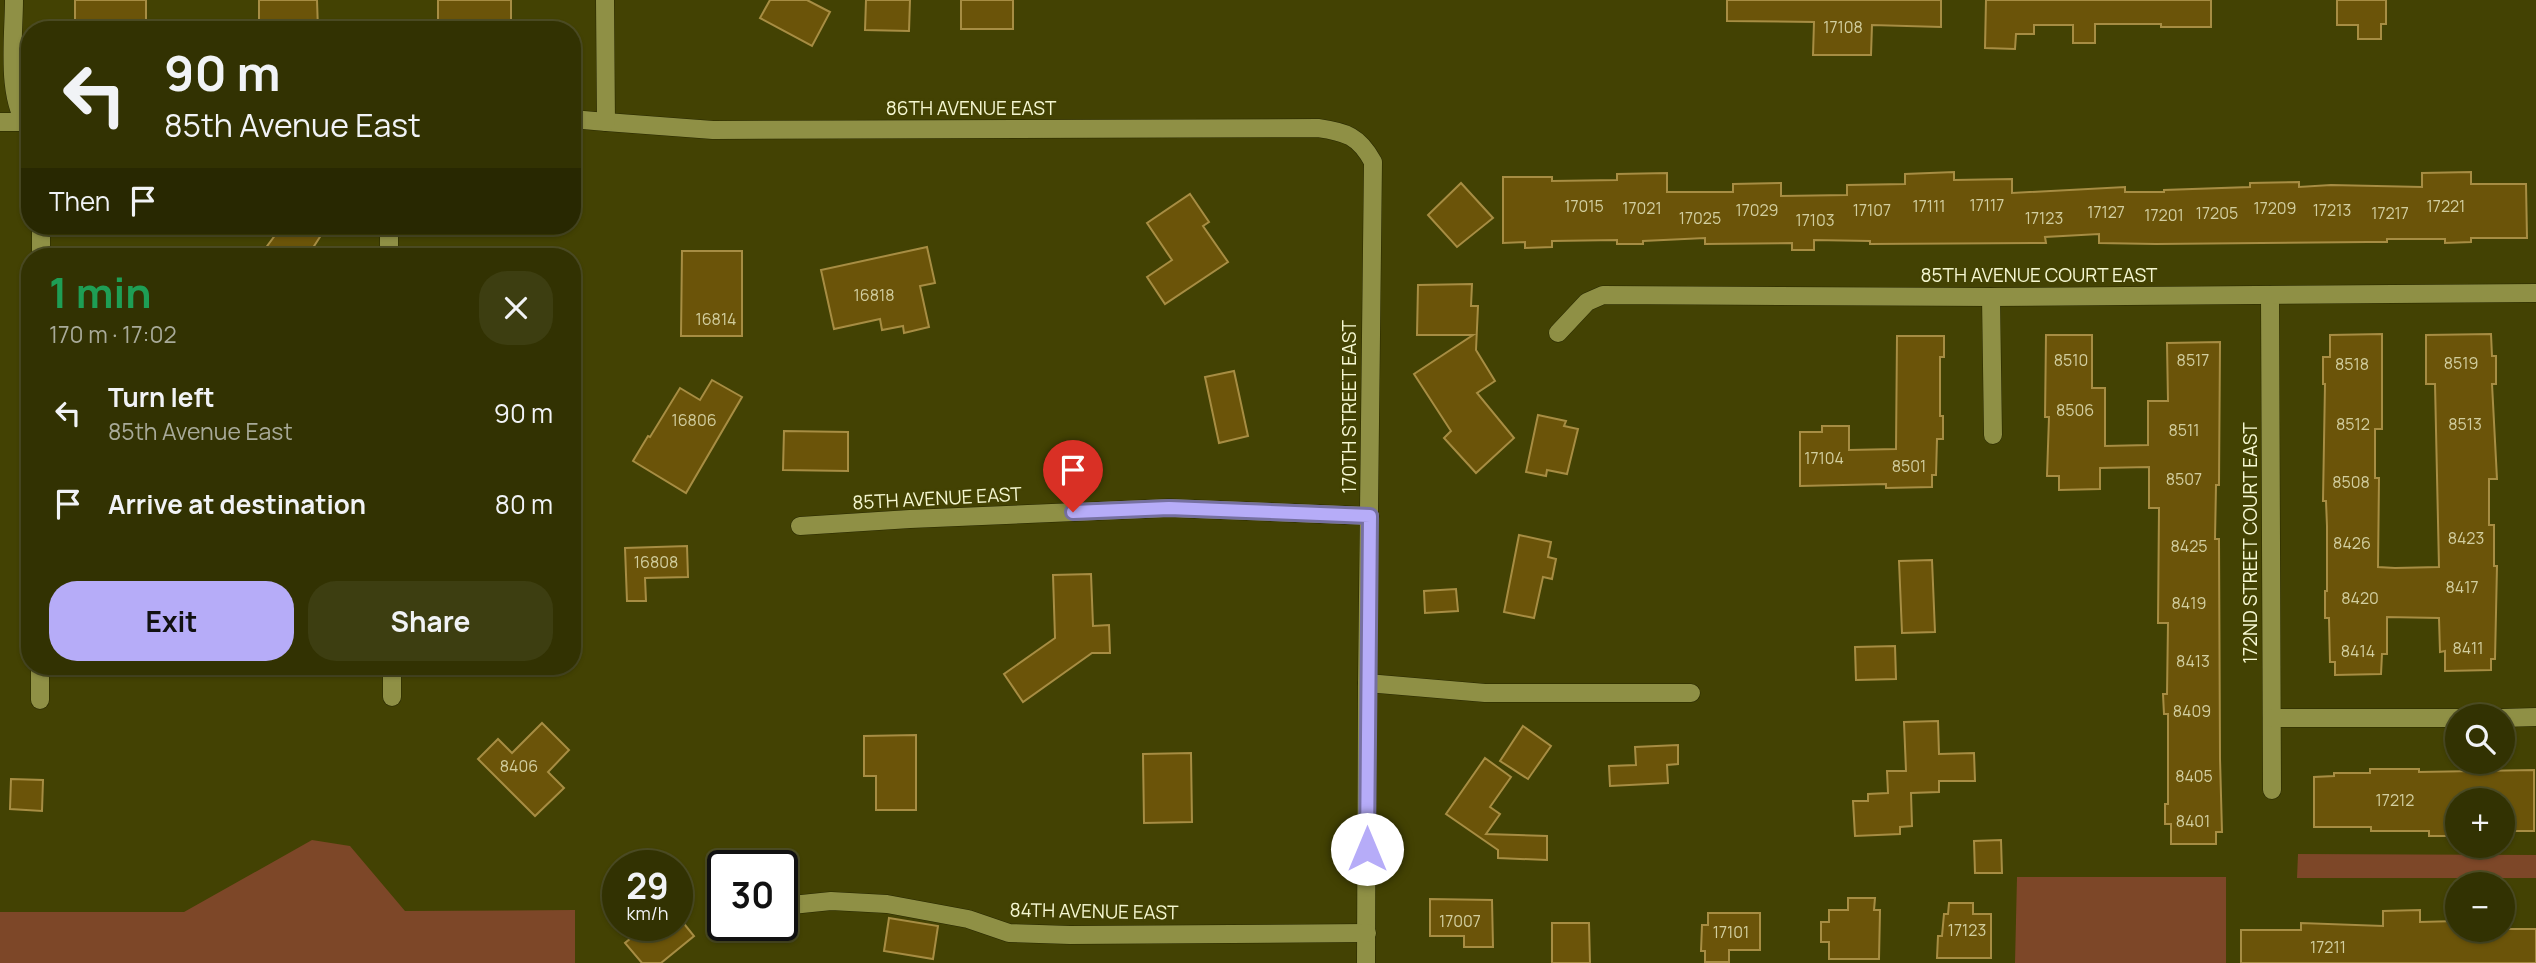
<!DOCTYPE html>
<meta charset="utf-8">
<style>
:root{--surface:#323202;--page:#3d3e11;--text:#f1f3f6;--muted:#a8aa99;--line:#4d4d24;--accent:#b6acf8}
body{margin:0;font-family:Manrope,sans-serif;background:var(--page);color:var(--text);height:100vh;display:flex;flex-direction:column;font-size:26px;white-space:nowrap}
*{box-sizing:border-box;margin:0}
p{font-size:23px;color:var(--muted)}
.icon{flex:none;width:38px;height:38px;fill:none;stroke:currentColor;stroke-width:2;stroke-linecap:round;stroke-linejoin:round}
.map{position:relative;flex:1;overflow:hidden}
.details{position:absolute;left:21px;top:248px;width:560px;height:427px;display:flex;flex-direction:column;background:var(--surface);border-radius:28px;box-shadow:0 2px 5px #0004,0 0 0 2px var(--line)}
.details>*{flex:none}
.hud{position:absolute;left:21px;top:21px;width:560px;height:214px;border-radius:28px;box-shadow:0 2px 5px #0004,0 0 0 2px var(--line);background:#323202;color:var(--text);overflow:hidden}
.buttons{position:absolute;left:2445px;top:704px;display:grid;gap:14px}
.buttons a{display:grid;place-items:center;width:70px;height:70px;border-radius:50%;background:var(--surface);box-shadow:0 2px 5px #0004,0 0 0 2px var(--line);font-size:35px}
.speed{position:absolute;left:602px;top:850px;display:flex;gap:14px;font-size:35px;font-weight:700;text-align:center}
.speed>*{display:grid;place-content:center;width:91px;height:91px;border-radius:50%;background:var(--surface);box-shadow:0 2px 5px #0004,0 0 0 2px var(--line);line-height:1}
.speed small{font-size:18px;font-weight:400}
.speed .limit{border:4px solid #111;border-radius:10px;background:#fff;color:#111}
.pin{position:absolute;display:grid;place-items:center;width:60px;height:60px;color:#fff;margin:-72px -30px;border-radius:50% 50% 50% 0;rotate:-45deg;box-shadow:0 0 7px #0007}
.pin .icon{rotate:45deg}
.me{position:absolute;width:77px;margin:-38px;rotate:0deg;stroke-linejoin:round;filter:drop-shadow(0 0 5px #0008)}
.turn{display:flex;align-items:center;gap:24px;height:147px;padding:0 28px;font-size:32px}
.turn .icon{width:91px;height:91px;stroke-width:2.5}
.turn b{display:block;font-size:49px;line-height:60px}
.then{display:flex;align-items:center;height:66px;padding:0 28px;background:#0003;gap:14px;font-size:26px}
.round{display:grid;place-items:center;flex:none;width:74px;height:74px;border-radius:28px;background:var(--page)}
.headline{display:flex;align-items:center;justify-content:space-between;height:119px;padding:0 28px}
h1{font-size:42px;font-weight:700;line-height:52px;color:#1e9e55}
.primary-button{display:flex;gap:14px;margin-top:auto;padding:14px 28px}
.primary-button a{flex:1;height:80px;border-radius:28px;background:var(--accent);color:#111;font-size:28px;font-weight:700;line-height:80px;text-align:center}
.primary-button a+a{background:var(--page);color:var(--text)}
ul{padding:0;list-style:none}
li{display:flex;align-items:center;gap:21px;height:91px;padding:0 28px}
li div{flex:1}
li b{display:block;font-size:26px}
li em{font-style:normal}
.map>svg:first-child{display:block}
</style>
<div class="map">
<svg width="2536" height="963" viewBox="0 0 2536 963">
<rect width="100%" height="100%" fill="#434203"/>
<g fill="#7d4728">
<polygon points="312,840 350,846 405,911 575,910 575,963 0,963 0,912 184,912"/>
<polygon points="2298,854 2536,855 2536,878 2297,878"/>
<polygon points="2017,877 2226,877 2226,963 2015,963"/>
</g>
<g fill="#6b5409" stroke="#a78d43" stroke-width="2">
<rect x="75" y="0" width="71" height="30"/>
<polygon points="259,0 317,0 318,30 259,29"/>
<polygon points="438,0 511,0 511,29 438,30"/>
<polygon points="770,0 807,0 830,12 812,46 760,18"/>
<polygon points="866,0 910,0 909,31 865,30"/>
<rect x="961" y="0" width="52" height="29"/>
<polygon points="1727,0 1941,0 1941,27 1872,25 1871,55 1813,55 1814,22 1727,21"/>
<polygon points="1986,0 2211,0 2211,27 2161,27 2161,24 2095,24 2095,43 2073,43 2073,25 2034,25 2034,34 2016,34 2015,49 1985,48"/>
<polygon points="2337,0 2386,0 2386,24 2381,24 2381,39 2358,39 2358,25 2337,25"/>
<polygon points="1954,172 1954,180 2012,179 2012,193 2125,187 2125,192 2164,192 2164,190 2250,187 2250,183 2299,182 2299,187 2331,185 2422,187 2422,173 2471,172 2471,184 2526,184 2527,238 2471,238 2471,242 2445,243 2445,239 2387,239 2387,242 2368,242 2156,244 2099,243 2099,234 2045,237 2046,243 1870,244 1870,241 1814,240 1814,250 1792,250 1792,243 1705,244 1705,238 1643,241 1643,244 1617,244 1617,240 1552,241 1552,247 1525,248 1525,242 1503,243 1503,177 1552,177 1552,181 1617,180 1617,174 1667,173 1667,192 1733,192 1733,184 1781,183 1781,196 1847,195 1847,185 1905,184 1905,174"/>
<polygon points="1461,183 1493,218 1457,247 1428,215"/>
<polygon points="1190,194 1209,222 1203,226 1228,262 1165,304 1147,277 1172,260 1147,223"/>
<polygon points="282,226 327,226 307,257 259,257"/>
<polygon points="927,247 935,283 920,286 929,327 904,333 903,326 882,330 880,319 834,329 821,270"/>
<polygon points="682,251 742,251 742,336 681,336"/>
<polygon points="1472,284 1471,306 1478,306 1476,350 1495,381 1477,393 1514,438 1476,473 1444,438 1451,431 1414,374 1473,335 1417,335 1418,285"/>
<polygon points="2382,334 2382,429 2375,429 2375,478 2379,478 2378,567 2395,568 2439,567 2435,384 2426,384 2426,335 2491,334 2492,356 2496,356 2496,384 2492,384 2497,479 2489,479 2489,525 2494,525 2494,566 2497,566 2495,659 2491,659 2491,670 2445,671 2445,651 2440,652 2439,618 2387,617 2387,654 2382,654 2381,674 2335,675 2335,662 2330,662 2329,618 2325,618 2325,591 2327,591 2327,526 2326,501 2323,501 2325,384 2323,384 2323,357 2330,357 2330,335"/>
<polygon points="2046,335 2092,335 2092,388 2105,388 2105,446 2148,445 2148,401 2168,401 2167,343 2220,342 2219,485 2216,485 2215,539 2219,539 2220,759 2222,832 2216,832 2216,844 2171,844 2171,824 2165,824 2165,804 2168,804 2168,714 2164,714 2163,694 2167,694 2168,623 2158,623 2159,508 2149,508 2149,467 2100,468 2100,489 2059,490 2059,476 2047,476 2049,417 2045,417"/>
<polygon points="1897,336 1944,336 1944,357 1940,357 1940,416 1943,416 1943,439 1937,439 1936,475 1932,475 1932,487 1886,488 1886,484 1800,486 1800,432 1822,432 1822,426 1849,426 1849,450 1896,449"/>
<polygon points="1234,371 1248,436 1219,443 1205,377"/>
<polygon points="712,380 742,397 686,493 633,461 648,436 650,437 680,388 700,400"/>
<polygon points="1538,415 1566,421 1564,426 1578,429 1567,474 1547,470 1546,476 1526,472"/>
<polygon points="784,431 848,432 848,471 783,470"/>
<polygon points="1519,535 1551,542 1548,557 1556,559 1552,579 1543,577 1534,618 1504,612"/>
<polygon points="687,546 688,577 645,578 646,601 627,601 625,548"/>
<polygon points="1932,560 1935,632 1902,633 1899,561"/>
<polygon points="1091,574 1093,626 1109,625 1110,653 1092,653 1023,702 1004,674 1055,638 1053,575"/>
<polygon points="1456,589 1458,611 1425,613 1424,591"/>
<polygon points="1895,646 1896,679 1856,680 1855,647"/>
<polygon points="1938,721 1939,754 1974,753 1975,781 1939,781 1939,792 1911,793 1912,826 1900,827 1900,834 1855,836 1853,801 1868,801 1868,794 1888,793 1887,771 1906,771 1904,722"/>
<polygon points="542,723 569,750 548,772 564,788 535,816 478,759 498,739 512,753"/>
<polygon points="1523,726 1551,746 1528,779 1500,761"/>
<polygon points="916,735 916,810 876,810 876,776 864,776 864,736"/>
<polygon points="1678,745 1678,764 1667,765 1668,783 1610,786 1609,766 1636,765 1635,747"/>
<polygon points="1191,753 1192,822 1144,823 1143,754"/>
<polygon points="1485,758 1511,777 1490,807 1500,814 1486,834 1547,836 1547,860 1498,858 1498,850 1446,814"/>
<polygon points="2370,769 2419,769 2419,772 2534,770 2534,831 2502,831 2502,800 2457,800 2457,836 2429,836 2429,831 2371,831 2371,827 2314,827 2314,777 2334,776 2334,773 2370,773"/>
<polygon points="11,779 43,780 42,811 10,809"/>
<polygon points="2001,840 2002,873 1975,873 1974,841"/>
<polygon points="1848,898 1875,898 1874,910 1880,910 1879,959 1829,959 1829,942 1821,942 1821,922 1829,922 1829,910 1848,910"/>
<polygon points="1430,899 1492,900 1493,947 1464,947 1464,936 1430,936"/>
<polygon points="1949,903 1973,903 1973,914 1991,914 1991,958 1937,958 1938,936 1942,936 1944,914 1948,914"/>
<polygon points="2420,910 2420,922 2457,921 2457,929 2536,929 2536,963 2241,963 2241,930 2301,930 2301,923 2383,926 2383,911"/>
<polygon points="1708,913 1760,913 1760,950 1729,950 1729,962 1705,962 1705,951 1701,951 1702,925 1708,925"/>
<polygon points="889,918 938,926 933,959 884,951"/>
<polygon points="681,920 694,936 661,963 642,963 625,943 646,926 649,926 660,938 677,926"/>
<polygon points="1552,923 1589,923 1590,963 1552,963"/>
</g>
<g fill="none" stroke-linecap="round" stroke-linejoin="round">
<defs>
<g id="street">
<path d="M 14,0 C 14,38 5,99 30,130"/>
<path d="M 606,122 L 713,130 L 1318,128 C 1346,132 1359,136 1373,162 L 1367,683 L 1366,963"/>
<polyline points="389,226 389,257"/>
<polyline points="41,257 41,226"/>
<polyline points="2270,295 2272,790"/>
<polyline points="1991,297 1993,435"/>
<polyline points="1558,333 1587,302 1603,295 1991,297 2536,293"/>
<polyline points="800,526 910,519 1169,508 1370,516"/>
<polyline points="392,667 392,697"/>
<polyline points="1367,683 1485,693 1691,693"/>
<polyline points="40,700 40,667"/>
<polyline points="2272,718 2457,718"/>
<polyline points="2502,718 2536,717"/>
<polyline points="782,906 831,901 887,904 968,919 1009,933 1070,935 1367,933"/>
</g>
<g id="secondary">
<polyline points="572,119 606,122 605,0"/>
<polyline points="0,122 30,122"/>
</g>
</defs>
<use href="#street" stroke="#282800" stroke-width="19"/>
<use href="#secondary" stroke="#282800" stroke-width="19"/>
<use href="#street" stroke="#8f9045" stroke-width="18"/>
<use href="#secondary" stroke="#8f9045" stroke-width="18"/>
</g>
<g fill="none" stroke-linecap="round" stroke-linejoin="round">
<defs>
<polyline id="route" points="1073,512 1169,508 1370,516 1367,849"/>
</defs>
<use href="#route" stroke="#7670a1" stroke-width="18"/>
<use href="#route" stroke="#b6acf8" stroke-width="12"/>
</g>
<g text-anchor="middle" dominant-baseline="central" stroke-width="5" stroke-linejoin="round" paint-order="stroke">
<g font-size="16" fill="#d2ce9f">
<text x="1843" y="27">17108</text>
<text x="1987" y="205">17117</text>
<text x="1584" y="206">17015</text>
<text x="1929" y="206">17111</text>
<text x="2446" y="206">17221</text>
<text x="1642" y="208">17021</text>
<text x="2275" y="208">17209</text>
<text x="1757" y="210">17029</text>
<text x="1872" y="210">17107</text>
<text x="2332" y="210">17213</text>
<text x="2106" y="212">17127</text>
<text x="2217" y="213">17205</text>
<text x="2390" y="213">17217</text>
<text x="2164" y="215">17201</text>
<text x="1700" y="218">17025</text>
<text x="2044" y="218">17123</text>
<text x="1815" y="220">17103</text>
<text x="874" y="295">16818</text>
<text x="716" y="319">16814</text>
<text x="2071" y="360">8510</text>
<text x="2193" y="360">8517</text>
<text x="2461" y="363">8519</text>
<text x="2352" y="364">8518</text>
<text x="2075" y="410">8506</text>
<text x="694" y="420">16806</text>
<text x="2353" y="424">8512</text>
<text x="2465" y="424">8513</text>
<text x="2184" y="430">8511</text>
<text x="1824" y="458">17104</text>
<text x="1909" y="466">8501</text>
<text x="2184" y="479">8507</text>
<text x="2351" y="482">8508</text>
<text x="2466" y="538">8423</text>
<text x="2352" y="543">8426</text>
<text x="2189" y="546">8425</text>
<text x="656" y="562">16808</text>
<text x="2462" y="587">8417</text>
<text x="2360" y="598">8420</text>
<text x="2189" y="603">8419</text>
<text x="2468" y="648">8411</text>
<text x="2358" y="651">8414</text>
<text x="2193" y="661">8413</text>
<text x="2192" y="711">8409</text>
<text x="519" y="766">8406</text>
<text x="2194" y="776">8405</text>
<text x="2395" y="800">17212</text>
<text x="2193" y="821">8401</text>
<text x="1460" y="921">17007</text>
<text x="1967" y="930">17123</text>
<text x="1731" y="932">17101</text>
<text x="2328" y="947">17211</text>
</g>
<g font-size="19" fill="#f5f7d1" stroke="#434203">
<text x="971" y="108">86TH AVENUE EAST</text>
<text x="2039" y="275">85TH AVENUE COURT EAST</text>
<text transform="translate(1349 407) rotate(-90)">170TH STREET EAST</text>
<text transform="translate(937 498) rotate(-3)">85TH AVENUE EAST</text>
<text transform="translate(2250 543) rotate(-90)">172ND STREET COURT EAST</text>
<text transform="translate(1094 911) rotate(1)">84TH AVENUE EAST</text>
</g>
</g>
</svg>
<div class="buttons">
<a><svg class="icon" aria-label="search" viewBox="0 0 24 24"><circle cx="10" cy="10" r="6"/><path d="M15 15l6 6"/></svg></a>
<a>+</a>
<a>−</a>
</div>
<div class="speed"><div>29<small>km/h</small></div><div class="limit">30</div></div>
<div class="pin" style="left:1073px;top:512px;background:#d93025"><svg class="icon" aria-label="arrive" viewBox="0 0 24 24"><path d="M6 21V4h12l-3 4 3 4H6"/></svg></div>
<svg class="me" style="left:1367px;top:849px" viewBox="-20 -20 40 40"><circle r="19" fill="#fff"/><path d="M0-13L10 11 0 6-10 11z" fill="#b6acf8"/></svg>
<div class="hud">
<div class="turn"><svg class="icon" aria-label="left" viewBox="0 0 24 24"><path d="M17 20v-9H6M10 6l-5 5 5 5"/></svg><div><b>90 m</b>85th Avenue East</div></div>
<div class="then">Then<svg class="icon" aria-label="arrive" viewBox="0 0 24 24"><path d="M6 21V4h12l-3 4 3 4H6"/></svg></div>
</div>
<section class="details">
<div class="headline"><div><h1>1 min</h1><p>170 m · 17:02</p></div><a class="round"><svg class="icon" aria-label="close" viewBox="0 0 24 24"><path d="M6 6l12 12M18 6L6 18"/></svg></a></div>
<ul>
<li><svg class="icon" aria-label="left" viewBox="0 0 24 24"><path d="M17 20v-9H6M10 6l-5 5 5 5"/></svg><div><b>Turn left</b><p>85th Avenue East</p></div><em>90 m</em></li>
<li><svg class="icon" aria-label="arrive" viewBox="0 0 24 24"><path d="M6 21V4h12l-3 4 3 4H6"/></svg><div><b>Arrive at destination</b></div><em>80 m</em></li>
</ul>
<div class="primary-button"><a>Exit</a><a>Share</a></div>
</section>
</div>
